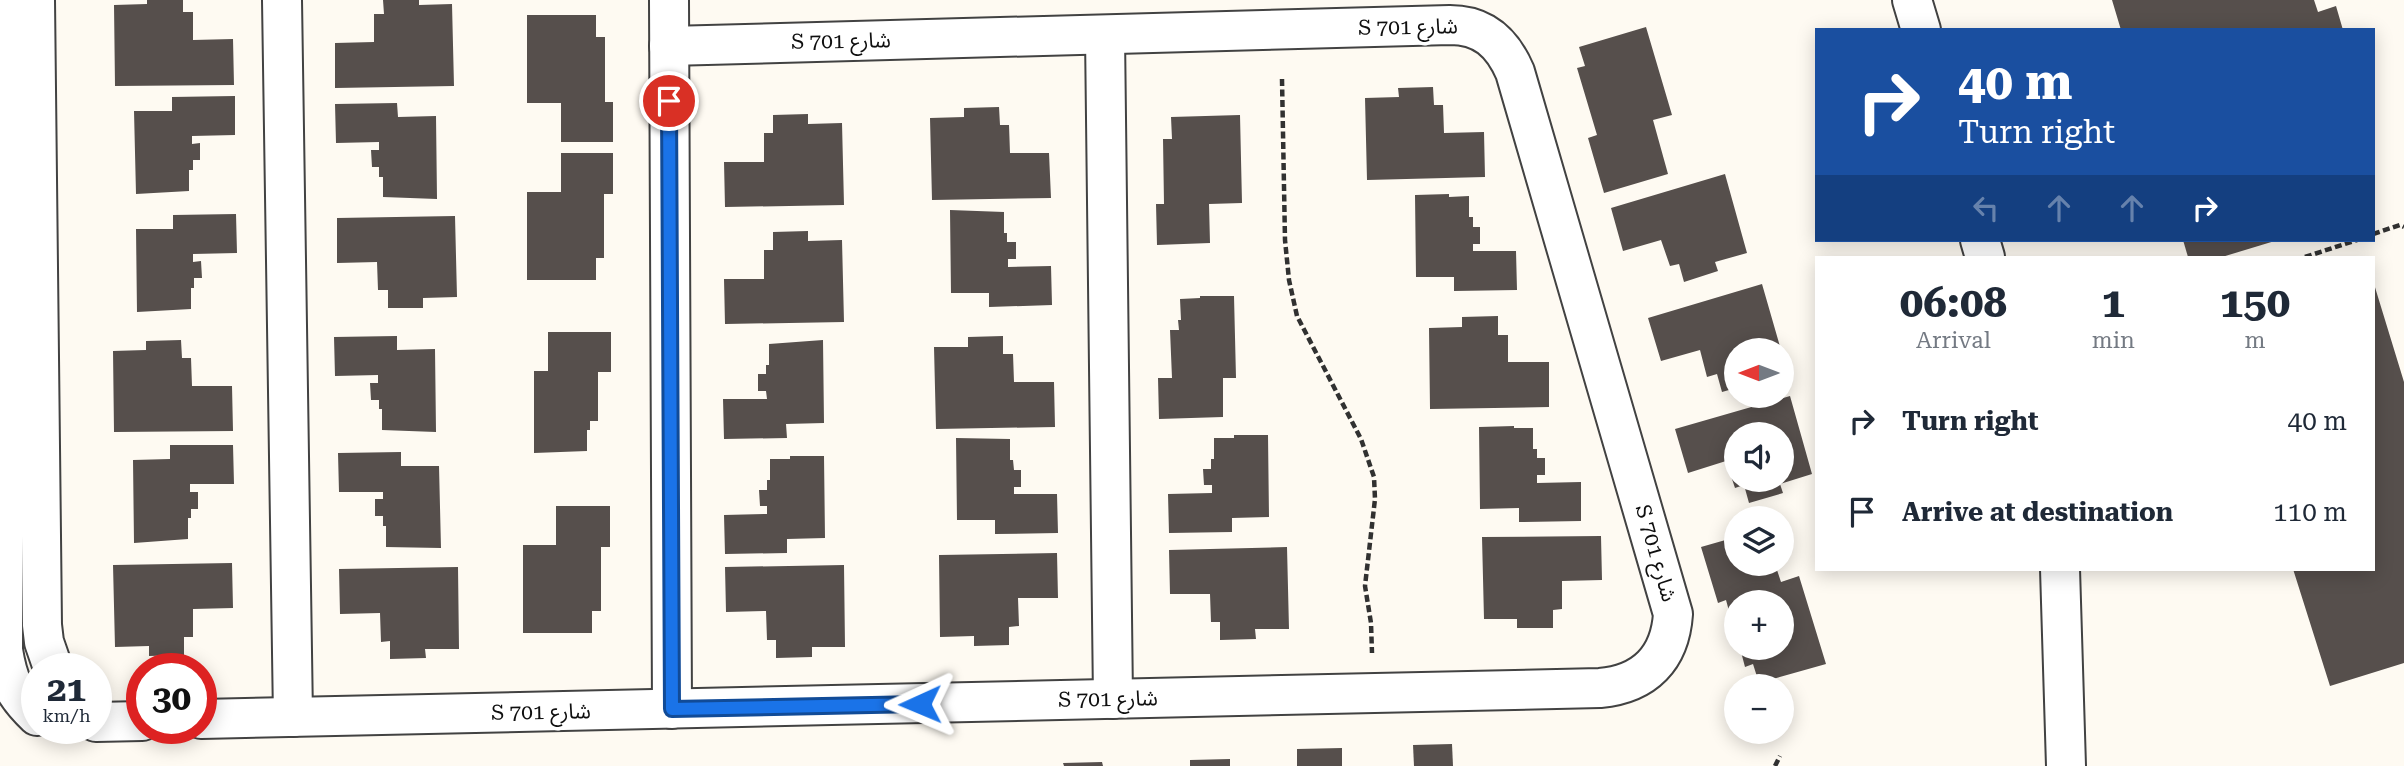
<!DOCTYPE html>
<meta charset="utf-8">
<style>
:root{--surface:#fff;--page:#f2f2f3;--text:#1f2937;--muted:#747a83}
body{margin:0;font-family:"Roboto Serif","Noto Sans Arabic",serif;background:var(--page);color:var(--text);height:100vh;display:flex;flex-direction:column;font-size:26px;white-space:nowrap}
*{box-sizing:border-box;margin:0}
p{font-size:23px;color:var(--muted)}
.icon{flex:none;width:38px;height:38px;fill:none;stroke:currentColor;stroke-width:2;stroke-linecap:round;stroke-linejoin:round}
.map{position:relative;flex:1;overflow:hidden}
.panel{position:absolute;left:1815px;top:256px;width:560px;height:315px;display:flex;flex-direction:column;background:var(--surface);border-radius:0px;box-shadow:0 4px 18px #0003}
.panel>*{flex:none}
.hud{position:absolute;left:1815px;top:28px;width:560px;height:214px;border-radius:0px;box-shadow:0 4px 18px #0003;background:#1a4fa0;color:#fff;overflow:hidden}
.needle{width:46px;rotate:270deg}
.fabs{position:absolute;left:1724px;top:338px;display:grid;gap:14px}
.fabs a{display:grid;place-items:center;width:70px;height:70px;border-radius:50%;background:var(--surface);box-shadow:0 4px 18px #0003;font-size:35px}
.speed{position:absolute;left:21px;top:653px;display:flex;gap:14px;font-size:35px;font-weight:700;text-align:center}
.speed>*{display:grid;place-content:center;width:91px;height:91px;border-radius:50%;background:var(--surface);box-shadow:0 4px 18px #0003;line-height:1}
.speed small{font-size:18px;font-weight:400}
.speed .limit{border:10px solid #d22;background:#fff;color:#111}
.pin{position:absolute;display:grid;place-items:center;width:60px;height:60px;color:#fff;margin:-30px;border:4px solid #fff;border-radius:50%;box-shadow:0 2px 7px #0007}
.me{position:absolute;width:77px;margin:-38px;rotate:269deg;stroke-linejoin:round;filter:drop-shadow(0 0 5px #0008)}
.turn{display:flex;align-items:center;gap:24px;height:147px;padding:0 28px;font-size:32px}
.turn .icon{width:91px;height:91px;stroke-width:2.5}
.turn b{display:block;font-size:49px;line-height:60px}
.lanes{display:flex;align-items:center;height:66px;padding:0 28px;background:#0003;justify-content:center;gap:35px;direction:ltr}
.lanes .off{opacity:.35}
.eta{display:flex;justify-content:space-evenly;align-items:center;height:119px;text-align:center}
.eta b{font-size:42px;font-weight:700;line-height:49px}
ul{padding:0;list-style:none}
li{display:flex;align-items:center;gap:21px;height:91px;padding:0 28px}
li div{flex:1}
li b{display:block;font-size:26px}
li em{font-style:normal}
.map>svg:first-child{display:block}
</style>
<div class="map">
<svg width="2404" height="766" viewBox="0 0 2404 766">
<rect width="100%" height="100%" fill="#fefaf2"/>
<g fill="#564f4c" fill-rule="evenodd">
<polygon points="147,0 183,0 183,12 193,12 193,40 233,39 234,85 115,86 114,5 147,4"/>
<polygon points="383,0 419,0 419,5 452,4 454,86 335,88 335,43 374,42 374,14 384,14"/>
<polygon points="2112,0 2314,0 2318,12 2336,6 2343,30 2121,30"/>
<polygon points="527,15 596,15 596,37 605,37 605,102 613,102 613,142 561,142 561,103 527,103"/>
<polygon points="1646,27 1672,115 1653,120 1668,174 1604,193 1588,138 1597,135 1577,68 1585,66 1579,47"/>
<polygon points="1433,87 1434,105 1443,105 1444,133 1484,132 1485,177 1367,180 1365,98 1399,97 1398,88"/>
<polygon points="235,96 235,135 192,136 192,144 200,143 200,160 193,160 193,170 189,170 189,191 136,194 134,111 172,111 172,97"/>
<polygon points="397,103 398,117 436,116 437,199 383,197 383,177 379,177 379,167 372,167 371,150 379,150 379,142 336,143 335,104"/>
<polygon points="999,107 1000,125 1009,125 1010,153 1049,153 1051,198 932,200 930,118 964,117 964,108"/>
<polygon points="808,114 808,124 842,123 844,205 725,207 724,162 764,162 764,133 773,133 773,115"/>
<polygon points="1240,115 1242,203 1209,204 1210,243 1157,245 1156,204 1164,204 1163,139 1172,139 1171,117"/>
<polygon points="561,153 613,153 613,194 604,194 604,258 596,258 596,280 527,280 527,192 561,192"/>
<polygon points="1725,174 1747,253 1715,262 1718,271 1684,282 1679,264 1670,266 1661,240 1623,251 1611,208"/>
<polygon points="1449,194 1449,197 1469,196 1469,217 1473,217 1473,227 1480,227 1480,244 1473,244 1473,251 1516,251 1517,290 1454,291 1454,277 1416,277 1415,195"/>
<polygon points="950,210 1004,212 1004,233 1007,233 1007,242 1016,242 1016,259 1008,259 1008,267 1051,266 1052,305 989,307 989,293 951,293"/>
<polygon points="236,214 237,253 193,254 193,262 201,261 202,278 194,278 194,288 191,288 191,309 137,312 136,229 173,229 173,215"/>
<polygon points="455,216 457,297 423,298 423,308 388,308 388,290 378,290 377,262 337,263 337,218"/>
<polygon points="808,231 808,241 842,240 844,322 725,324 724,279 764,279 764,250 773,250 773,232"/>
<polygon points="2183,240 2278,240 2222,257 2188,257"/>
<polygon points="1762,284 1781,350 1736,350 1736,388 1722,392 1717,374 1707,377 1700,350 1661,361 1648,318"/>
<polygon points="2374,284 2404,382 2404,663 2330,686 2293,569 2373,569"/>
<polygon points="1200,296 1234,296 1236,378 1223,378 1223,417 1159,419 1158,378 1172,378 1170,330 1179,330 1178,320 1181,320 1180,299 1200,298"/>
<polygon points="1498,316 1498,335 1508,335 1508,362 1549,362 1549,407 1430,409 1429,328 1462,327 1462,317"/>
<polygon points="548,332 611,332 611,372 598,372 598,421 590,421 590,430 587,430 587,451 534,453 534,371 548,371"/>
<polygon points="397,336 397,350 435,349 436,432 382,430 382,409 379,409 379,400 371,400 370,383 378,383 378,375 335,376 334,337"/>
<polygon points="1003,336 1003,354 1013,354 1014,382 1054,382 1055,427 936,429 934,347 968,347 968,337"/>
<polygon points="181,340 182,358 191,358 192,386 232,386 233,431 114,432 113,351 146,350 146,341"/>
<polygon points="823,340 824,423 786,424 787,438 724,439 723,399 767,399 766,391 758,391 758,374 766,374 766,365 769,365 769,344"/>
<path d="M 1790,396 L 1812,474 L 1780,484 L 1783,493 L 1749,503 L 1744,485 L 1735,488 L 1726,461 L 1688,473 L 1675,429 ZM 1736,434 L 1782,434 L 1782,480 L 1736,480 Z"/>
<polygon points="1514,426 1514,428 1533,428 1533,449 1537,449 1537,458 1545,458 1545,475 1537,475 1537,483 1581,482 1581,521 1519,522 1519,508 1480,509 1479,427"/>
<polygon points="1234,435 1268,435 1269,517 1232,518 1232,532 1169,533 1168,494 1212,493 1212,485 1204,485 1203,469 1211,469 1211,459 1214,459 1214,438 1234,438"/>
<polygon points="956,438 1010,439 1010,460 1013,460 1014,470 1021,470 1021,487 1014,487 1014,494 1057,494 1058,533 995,534 995,520 957,520"/>
<polygon points="170,445 233,445 234,484 190,484 190,492 198,492 198,509 191,509 191,518 188,518 188,539 134,543 133,460 170,459"/>
<polygon points="401,452 401,466 439,466 441,548 386,547 386,526 383,526 383,516 375,516 375,499 383,499 383,492 339,492 338,453"/>
<polygon points="790,456 824,456 825,538 787,539 787,553 725,554 724,515 767,514 767,506 760,506 759,490 767,490 767,480 770,480 770,459 790,459"/>
<polygon points="556,506 610,506 610,547 601,547 601,611 592,611 592,633 523,633 523,545 556,545"/>
<polygon points="1601,536 1602,580 1562,581 1562,609 1553,610 1553,628 1517,628 1517,619 1484,619 1482,537"/>
<polygon points="1736,537 1736,564 1775,564 1781,582 1799,576 1826,664 1759,683 1753,664 1745,667 1740,648 1782,648 1782,602 1736,602 1735,633 1726,600 1718,603 1701,547"/>
<polygon points="1287,547 1289,629 1255,629 1256,639 1220,640 1220,622 1211,622 1210,594 1170,594 1169,550"/>
<polygon points="1057,553 1058,598 1018,598 1019,626 1009,627 1009,645 974,646 974,636 940,637 939,555"/>
<polygon points="232,563 233,608 193,609 193,637 184,637 184,655 149,656 149,646 115,647 113,565"/>
<polygon points="844,565 845,647 812,647 812,657 776,658 776,640 767,640 766,611 726,612 725,567"/>
<polygon points="458,567 459,649 425,649 426,658 390,659 390,641 381,642 380,613 340,614 339,569"/>
<polygon points="1452,744 1453,766 1414,766 1413,745"/>
<polygon points="1342,748 1342,766 1297,766 1297,749"/>
<polygon points="1230,759 1230,766 1190,766 1190,760"/>
<polygon points="1102,762 1103,766 1064,766 1063,763"/>
</g>
<g fill="none" stroke-linecap="round" stroke-linejoin="round">
<defs>
<g id="minor">
<path d="M 5,0 L 3,650 C 8,681 14,694 37,716"/>
<polyline points="35,0 42,625 44,642 53,668"/>
<polyline points="282,0 293,717"/>
<polyline points="669,0 672,709"/>
<polyline points="1912,0 1921,30"/>
<polyline points="1105,35 1113,699"/>
<polyline points="1980,240 1985,257"/>
<polyline points="2060,569 2066,766"/>
<path d="M 201,719 L 1600,688 C 1645,684 1670,658 1673,614 L 1515,72 C 1502,42 1483,25 1450,25 L 669,46"/>
<polyline points="96,722 142,721"/>
</g>
</defs>
<use href="#minor" stroke="#424242" stroke-width="42"/>
<g stroke="#313131" stroke-width="4.5" stroke-dasharray="7 3.5" stroke-linecap="butt">
<polyline points="1282,79 1285,240 1289,280 1297,316 1361,439 1374,477 1375,499 1365,586 1371,623 1372,653"/>
<polyline points="2373,234 2400,225 2404,227"/>
<polyline points="2305,257 2357,240"/>
<polyline points="1775,766 1780,756"/>
</g>
<use href="#minor" stroke="#fff" stroke-width="38"/>
</g>
<g fill="none" stroke-linecap="round" stroke-linejoin="round">
<defs>
<polyline id="route" points="669,101 672,709 920,704"/>
</defs>
<use href="#route" stroke="#114b97" stroke-width="18"/>
<use href="#route" stroke="#1a73e8" stroke-width="12"/>
</g>
<g text-anchor="middle" dominant-baseline="central" stroke-width="7" stroke-linejoin="round" paint-order="stroke">
<g font-size="21" fill="#0f0f0f" stroke="#fff">
<text transform="translate(1408 27) rotate(-1)">S 701 شارع</text>
<text transform="translate(841 41) rotate(-1)">S 701 شارع</text>
<text transform="translate(1656 553) rotate(74)">S 701 شارع</text>
<text transform="translate(1108 699) rotate(-1)">S 701 شارع</text>
<text transform="translate(541 712) rotate(-1)">S 701 شارع</text>
</g>
</g>
</svg>
<div class="fabs">
<a><svg class="needle" viewBox="-14 -14 28 28"><path d="M0-13l5 13h-10z" fill="#e53935"/><path d="M0 13l5-13h-10z" fill="#747a83"/></svg></a>
<a><svg class="icon" aria-label="sound" viewBox="0 0 24 24"><path d="M4 9h4l5-4v14l-5-4H4zM17 9q2 3 0 6"/></svg></a>
<a><svg class="icon" aria-label="layers" viewBox="0 0 24 24"><path d="M12 4l9 5-9 5-9-5zM3 14l9 5 9-5"/></svg></a>
<a>+</a>
<a>−</a>
</div>
<div class="speed"><div>21<small>km/h</small></div><div class="limit">30</div></div>
<div class="pin" style="left:669px;top:101px;background:#d93025"><svg class="icon" aria-label="arrive" viewBox="0 0 24 24"><path d="M6 21V4h12l-3 4 3 4H6"/></svg></div>
<svg class="me" style="left:920px;top:704px" viewBox="-20 -20 40 40"><path d="M0-17L14 15 0 8-14 15z" fill="#1a73e8" stroke="#fff" stroke-width="4"/></svg>
<div class="hud">
<div class="turn"><svg class="icon" aria-label="right" viewBox="0 0 24 24"><path d="M7 20v-9h11M14 6l5 5-5 5"/></svg><div><b>40 m</b>Turn right</div></div>
<div class="lanes"><svg class="icon off" aria-label="left" viewBox="0 0 24 24"><path d="M17 20v-9H6M10 6l-5 5 5 5"/></svg><svg class="icon off" aria-label="ahead" viewBox="0 0 24 24"><path d="M12 20V5M6 11l6-6 6 6"/></svg><svg class="icon off" aria-label="ahead" viewBox="0 0 24 24"><path d="M12 20V5M6 11l6-6 6 6"/></svg><svg class="icon" aria-label="right" viewBox="0 0 24 24"><path d="M7 20v-9h11M14 6l5 5-5 5"/></svg></div>
</div>
<section class="panel">
<div class="eta">
<div><b>06:08</b><p>Arrival</p></div>
<div><b>1</b><p>min</p></div>
<div><b>150</b><p>m</p></div>
</div>
<ul>
<li><svg class="icon" aria-label="right" viewBox="0 0 24 24"><path d="M7 20v-9h11M14 6l5 5-5 5"/></svg><div><b>Turn right</b></div><em>40 m</em></li>
<li><svg class="icon" aria-label="arrive" viewBox="0 0 24 24"><path d="M6 21V4h12l-3 4 3 4H6"/></svg><div><b>Arrive at destination</b></div><em>110 m</em></li>
</ul>
</section>
</div>
